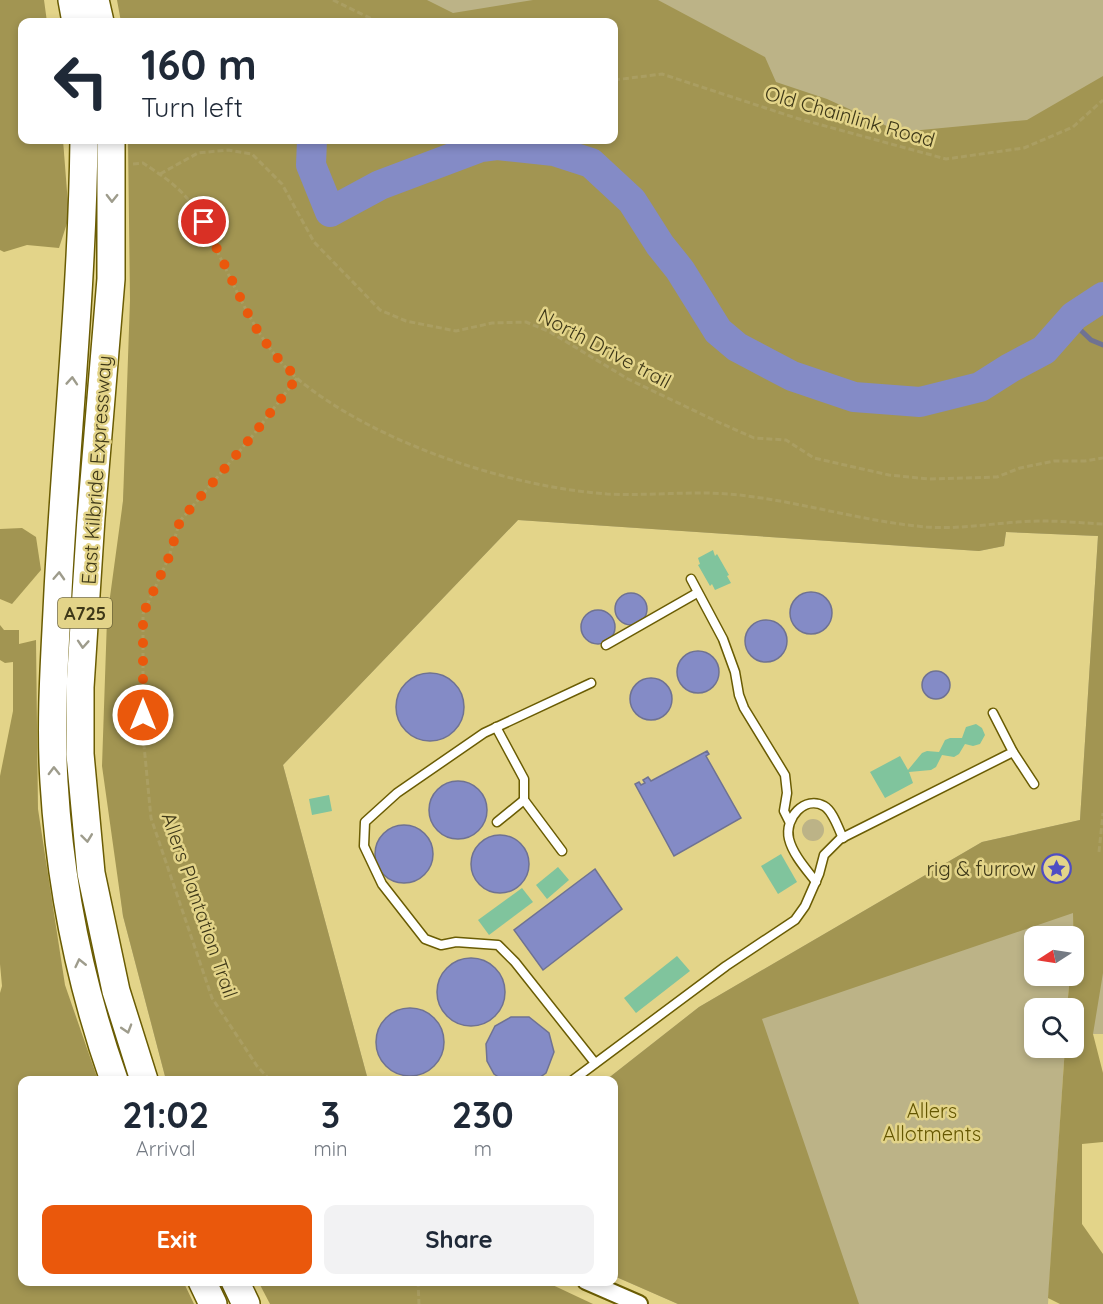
<!DOCTYPE html>
<style>
:root{--surface:#fff;--page:#f2f2f3;--text:#1f2937;--muted:#747a83;--accent:#ea580c}
body{margin:0;font-family:Quicksand,sans-serif;background:var(--page);color:var(--text);height:100vh;display:flex;flex-direction:column;font-size:22px;white-space:nowrap}
*{box-sizing:border-box;margin:0}
p{font-size:20px;color:var(--muted)}
.icon{flex:none;width:33px;height:33px;fill:none;stroke:currentColor;stroke-width:2;stroke-linecap:round;stroke-linejoin:round}
.map{position:relative;flex:1;overflow:hidden}
.sheet{position:absolute;left:18px;top:1076px;width:600px;height:210px;display:flex;flex-direction:column;background:var(--surface);border-radius:12px;box-shadow:0 3px 9px #0003}
.sheet>*{flex:none}
.top-card{position:absolute;left:18px;top:18px;width:600px;height:126px;border-radius:12px;box-shadow:0 3px 9px #0003;background:#fff;color:var(--text);overflow:hidden}
.needle{width:39px;rotate:258deg}
.tools{position:absolute;left:1024px;top:926px;display:grid;gap:12px}
.tools a{display:grid;place-items:center;width:60px;height:60px;border-radius:12px;background:var(--surface);box-shadow:0 3px 9px #0003;font-size:30px}
.pin{position:absolute;display:grid;place-items:center;width:51px;height:51px;color:#fff;margin:-26px;border:3px solid #fff;border-radius:50%;box-shadow:0 2px 6px #0007}
.me{position:absolute;width:66px;margin:-33px;rotate:0deg;stroke-linejoin:round;filter:drop-shadow(0 0 4px #0008)}
.turn{display:flex;align-items:center;gap:21px;height:126px;padding:0 24px;font-size:27px}
.turn .icon{width:78px;height:78px;stroke-width:2.5}
.turn b{display:block;font-size:42px;line-height:51px}
.eta{display:flex;justify-content:space-evenly;align-items:center;height:102px;text-align:center}
.eta b{font-size:36px;font-weight:700;line-height:42px}
.primary-button{display:flex;gap:12px;margin-top:auto;padding:12px 24px}
.primary-button a{flex:1;height:69px;border-radius:12px;background:var(--accent);color:#fff;font-size:24px;font-weight:700;line-height:69px;text-align:center}
.primary-button a+a{background:var(--page);color:var(--text)}
.map>svg:first-child{display:block}
</style>
<div class="map">
<svg width="1103" height="1304" viewBox="0 0 1103 1304">
<rect width="100%" height="100%" fill="#e3d489"/>
<g fill="#bcb387">
<polygon points="123,0 1103,0 1103,1034 1093,1034 1074,913 1072,936 1035,936 1035,975 1070,975 1067,1008 1035,1008 1035,1047 1065,1047 1048,1304 678,1304 614,1276 614,1080 606,1080 699,1007 982,842 1080,820 1098,536 1006,532 1004,546 979,551 518,520 283,765 368,1080 166,1080 123,916 104,755 150,140 614,140 614,22 128,22"/>
<circle cx="813" cy="830" r="11"/>
</g>
<g fill="#a29552">
<polygon points="0,0 44,0 47,22 22,22 22,140 63,140 69,217 59,248 27,245 4,252 0,250"/>
<polygon points="117,0 427,0 453,13 533,0 658,0 765,57 776,82 827,99 900,132 1027,120 1103,76 1103,973 1093,1034 1103,1073 1103,1142 1082,1144 1082,1224 1103,1254 1103,1304 1060,1304 1048,1298 1065,1047 1074,1047 1074,1008 1067,1008 1070,975 1074,975 1073,913 762,1019 859,1304 678,1304 614,1276 614,1080 606,1080 699,1007 982,842 1080,820 1098,536 1006,532 1004,546 979,551 518,520 283,765 368,1080 166,1080 123,916 102,766 107,619 123,501 130,300 128,140 614,140 614,22 121,22"/>
<polygon points="22,528 36,537 41,570 12,604 0,599 0,529"/>
<polygon points="0,625 4,630 19,630 19,644 36,640 38,809 65,985 98,1080 22,1080 22,1281 183,1281 194,1304 0,1304 0,993 2,986 0,964 0,776 13,711 13,662 5,663 0,660"/>
<polygon points="258,1281 544,1281 593,1304 270,1304"/>
</g>
<g fill="#848bc6" stroke="#6f7292" stroke-width="1.5">
<circle cx="811" cy="613" r="21"/>
<circle cx="631" cy="609" r="16"/>
<circle cx="598" cy="627" r="17"/>
<circle cx="766" cy="641" r="21"/>
<circle cx="698" cy="672" r="21"/>
<circle cx="936" cy="685" r="14"/>
<circle cx="430" cy="707" r="34"/>
<circle cx="651" cy="699" r="21"/>
<polygon points="707,751 709,754 706,756 741,818 674,856 635,784 639,782 641,785 645,783 643,780 648,777 651,781"/>
<circle cx="458" cy="810" r="29"/>
<circle cx="404" cy="854" r="29"/>
<circle cx="500" cy="864" r="29"/>
<polygon points="595,869 622,909 543,970 514,930"/>
<circle cx="471" cy="992" r="34"/>
<circle cx="410" cy="1042" r="34"/>
<polygon points="511,1017 529,1017 549,1033 554,1052 546,1073 536,1080 503,1080 494,1074 487,1061 486,1044 495,1026"/>
</g>
<g fill="none" stroke-linecap="round" stroke-linejoin="round">
<polyline stroke="#6f7292" stroke-width="5" points="1070,320 1091,340 1103,345"/>
<polyline stroke="#848bc6" stroke-width="30" points="312,140 311,165 330,212 380,185 481,147 497,145 554,151 591,163 632,201 660,245 680,270 718,331 737,347 792,376 854,397 920,402 980,387 1010,368 1044,350 1074,316 1103,297"/>
</g>
<g fill="#80c49d">
<polygon points="713,550 715,556 717,554 729,575 727,576 731,583 715,590 712,584 710,586 698,565 700,564 698,558"/>
<polygon points="976,724 982,728 985,735 980,744 973,746 965,744 959,754 954,757 942,755 936,767 931,770 909,772 913,783 885,798 870,772 900,756 908,770 922,753 927,751 939,752 945,740 950,738 962,738 966,727"/>
<polygon points="329,795 332,811 312,815 309,799"/>
<polygon points="781,854 797,882 778,894 761,866"/>
<polygon points="558,867 569,880 547,899 536,885"/>
<polygon points="522,888 533,902 489,935 478,920"/>
<polygon points="677,956 690,971 636,1013 624,998"/>
</g>
<g fill="none" stroke-linecap="round" stroke-linejoin="round">
<defs>
<g id="service">
<polyline points="691,579 723,639 735,672 739,695 744,708 785,775 787,793 784,811 789,821"/>
<polyline points="606,645 697,593"/>
<polyline points="591,683 484,733 397,793 365,822 364,846 382,884 425,939 441,945 456,942 498,945 515,962 595,1063"/>
<polyline points="496,727 524,779 524,800 562,851"/>
<polyline points="1013,752 1034,784"/>
<polyline points="497,822 524,800"/>
<path d="M 816,882 C 807,870 793,855 789,839 C 784,818 805,795 824,806 C 833,811 838,828 843,838"/>
<polyline points="573,1080 726,966 795,920 805,906 819,874 824,855 840,839 1013,752 993,713"/>
</g>
<polyline id="minor" points="586,1281 639,1304"/>
<g id="trunk">
<polyline points="72,0 76,22"/>
<polyline points="95,0 100,22"/>
<path d="M 84,140 C 82,290 66,441 58,591 C 55,655 50,718 54,782 C 60,883 80,984 114,1080"/>
<polyline points="111,140 111,279 91,518 80,687 80,754 91,873 116,991 144,1080"/>
<polyline points="202,1281 213,1304"/>
<polyline points="235,1281 246,1304"/>
</g>
</defs>
<use href="#service" stroke="#6a5c03" stroke-width="11"/>
<use href="#minor" stroke="#6a5c03" stroke-width="20"/>
<use href="#trunk" stroke="#6a5c03" stroke-width="30"/>
<g stroke="#aa9e62" stroke-width="3" stroke-dasharray="6 3" stroke-linecap="butt">
<polyline points="333,0 378,22"/>
<polyline points="614,80 662,74 796,118 946,159 1024,148 1073,127 1103,100"/>
<path d="M 133,164 L 143,163 C 158,173 174,183 186,197 C 201,214 210,235 219,255 C 241,299 260,347 299,380 C 376,443 509,487 607,494 C 648,496 688,491 729,494 C 796,500 859,521 926,527 C 964,530 1003,521 1042,521 C 1062,521 1083,523 1103,524"/>
<polyline points="160,174 198,153 228,150 252,154 282,184 314,242 380,310 406,321 456,331 492,323 526,322 550,332 628,379 718,422 754,438 786,440 814,458 889,475 929,479 997,477 1020,468 1054,461 1085,461 1103,458"/>
<polyline points="1099,852 1103,813"/>
<polyline points="270,1080 257,1066 212,998 151,818 143,735 143,614 169,557 180,521 254,434 297,378"/>
<polyline points="418,1281 419,1304"/>
</g>
<use href="#service" stroke="#fff" stroke-width="8"/>
<use href="#minor" stroke="#fff" stroke-width="16"/>
<use href="#trunk" stroke="#fff" stroke-width="27"/>
</g>
<defs><path id="oneway-chevron" d="M-2-3.5L2.5 0L-2 3.5" fill="none" stroke-width="1.6" stroke-linecap="round" stroke-linejoin="round" transform="scale(1.5)"/></defs>
<g stroke="#9e9c8c">
<use href="#oneway-chevron" transform="translate(112 198) rotate(91)"/>
<use href="#oneway-chevron" transform="translate(72 381) rotate(-86)"/>
<use href="#oneway-chevron" transform="translate(59 576) rotate(-87)"/>
<use href="#oneway-chevron" transform="translate(83 644) rotate(94)"/>
<use href="#oneway-chevron" transform="translate(54 771) rotate(-91)"/>
<use href="#oneway-chevron" transform="translate(87 838) rotate(83)"/>
<use href="#oneway-chevron" transform="translate(80 963) rotate(-103)"/>
<use href="#oneway-chevron" transform="translate(127 1029) rotate(73)"/>
</g>
<g fill="none" stroke-linecap="round" stroke-linejoin="round">
<polyline stroke="#ea580c" stroke-width="10" stroke-dasharray="0 18" points="143,715 143,614 169,557 180,521 254,434 297,378 272,352 252,322 204,222"/>
</g>
<defs>
<symbol id="sight-ring" viewBox="-11 -11 22 22"><circle r="9.5" fill="#e3d489" stroke="#4f4dc3" stroke-width="1.5"/><path d="M0-6L1.8-2.2L6-1.7L2.9 1.2L3.7 5.4L0 3.3L-3.7 5.4L-2.9 1.2L-6-1.7L-1.8-2.2Z" fill="#4f4dc3"/></symbol>
</defs>
<g fill-rule="evenodd">
<use href="#sight-ring" x="1040" y="852" width="33" height="33"/>
</g>
<g text-anchor="middle" dominant-baseline="central" stroke-width="5" stroke-linejoin="round" paint-order="stroke">
<rect fill="#e3d489" stroke="#70673a" stroke-width="1.5" x="58" y="598" width="54" height="30" rx="4.5"/>
<g font-size="18" font-weight="bold" fill="#3e3818">
<text x="85" y="613">A725</text>
</g>
<g font-size="20" fill="#3e3818" stroke="#e3d489">
<text transform="translate(850 116) rotate(16)">Old Chainlink Road</text>
<text transform="translate(605 348) rotate(28)">North Drive trail</text>
<text transform="translate(96 470) rotate(-86)">East Kilbride Expressway</text>
<text transform="translate(200 905) rotate(71)">Allers Plantation Trail</text>
</g>
<g font-size="20" fill="#3e3818" stroke="#e3d489" text-anchor="end">
<text x="1036" y="868">rig &amp; furrow</text>
</g>
<g font-size="20" fill="#645600" stroke="#e3d489">
<text x="932" y="1110">Allers<tspan x="932" dy="23">Allotments</tspan></text>
</g>
</g>
</svg>
<div class="tools">
<a><svg class="needle" viewBox="-14 -14 28 28"><path d="M0-13l5 13h-10z" fill="#e53935"/><path d="M0 13l5-13h-10z" fill="#747a83"/></svg></a>
<a><svg class="icon" aria-label="search" viewBox="0 0 24 24"><circle cx="10" cy="10" r="6"/><path d="M15 15l6 6"/></svg></a>
</div>
<div class="pin" style="left:204px;top:222px;background:#d93025"><svg class="icon" aria-label="arrive" viewBox="0 0 24 24"><path d="M6 21V4h12l-3 4 3 4H6"/></svg></div>
<svg class="me" style="left:143px;top:715px" viewBox="-20 -20 40 40"><circle r="17" fill="#ea580c" stroke="#fff" stroke-width="3"/><path d="M0-11L8 9 0 5-8 9z" fill="#fff"/></svg>
<div class="top-card">
<div class="turn"><svg class="icon" aria-label="left" viewBox="0 0 24 24"><path d="M17 20v-9H6M10 6l-5 5 5 5"/></svg><div><b>160 m</b>Turn left</div></div>
</div>
<section class="sheet">
<div class="eta">
<div><b>21:02</b><p>Arrival</p></div>
<div><b>3</b><p>min</p></div>
<div><b>230</b><p>m</p></div>
</div>
<div class="primary-button"><a>Exit</a><a>Share</a></div>
</section>
</div>
